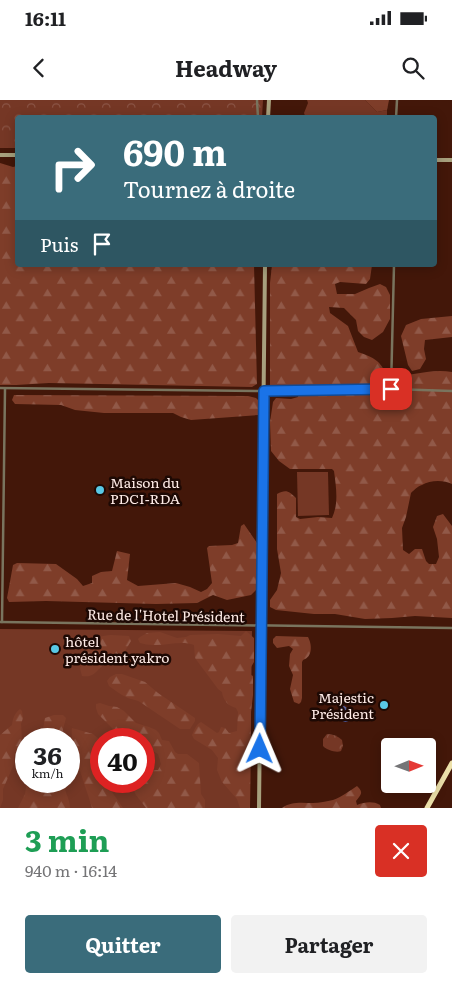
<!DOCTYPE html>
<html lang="fr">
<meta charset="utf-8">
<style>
:root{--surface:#fff;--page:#f2f2f2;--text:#202124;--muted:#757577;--accent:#3a6c7b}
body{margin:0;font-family:Literata,serif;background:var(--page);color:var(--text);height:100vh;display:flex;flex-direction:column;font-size:19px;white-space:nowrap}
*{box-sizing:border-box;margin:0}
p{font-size:16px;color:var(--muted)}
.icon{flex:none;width:28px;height:28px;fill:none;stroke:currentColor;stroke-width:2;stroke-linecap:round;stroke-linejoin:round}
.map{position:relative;height:708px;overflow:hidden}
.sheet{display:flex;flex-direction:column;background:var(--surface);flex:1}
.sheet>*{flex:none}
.guide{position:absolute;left:15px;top:15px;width:422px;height:152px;border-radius:5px;box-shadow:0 2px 12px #0003;background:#3a6c7b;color:#fff;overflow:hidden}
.needle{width:32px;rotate:89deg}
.tools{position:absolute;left:381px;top:638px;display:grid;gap:10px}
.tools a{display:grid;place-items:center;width:55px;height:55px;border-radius:5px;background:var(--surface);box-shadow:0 2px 12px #0003;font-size:25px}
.speed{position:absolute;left:15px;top:628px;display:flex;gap:10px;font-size:25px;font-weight:700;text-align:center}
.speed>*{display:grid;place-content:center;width:65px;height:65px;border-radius:50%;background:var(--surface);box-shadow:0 2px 12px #0003;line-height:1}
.speed small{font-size:12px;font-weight:400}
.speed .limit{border:8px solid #d22;background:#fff;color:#111}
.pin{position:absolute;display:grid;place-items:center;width:42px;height:42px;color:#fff;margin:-21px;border-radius:10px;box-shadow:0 2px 8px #0006}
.me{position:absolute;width:55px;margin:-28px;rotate:1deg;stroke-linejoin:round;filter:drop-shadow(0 0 4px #0008)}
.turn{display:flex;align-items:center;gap:18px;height:105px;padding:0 25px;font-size:22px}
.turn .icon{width:65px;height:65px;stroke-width:2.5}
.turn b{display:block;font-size:35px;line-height:42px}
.then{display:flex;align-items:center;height:48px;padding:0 25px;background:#0003;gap:10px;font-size:19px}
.round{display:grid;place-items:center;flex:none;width:52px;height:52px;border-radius:5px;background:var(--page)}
.head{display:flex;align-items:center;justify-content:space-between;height:85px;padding:0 25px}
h1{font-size:30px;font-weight:700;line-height:38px;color:#1e9e55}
.action{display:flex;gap:10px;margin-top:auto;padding:10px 25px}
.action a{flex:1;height:58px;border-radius:5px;background:var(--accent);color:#fff;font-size:20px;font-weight:700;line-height:58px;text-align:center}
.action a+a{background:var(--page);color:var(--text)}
.status{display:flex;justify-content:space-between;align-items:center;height:35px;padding:0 25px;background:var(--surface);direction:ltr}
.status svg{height:14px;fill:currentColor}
header{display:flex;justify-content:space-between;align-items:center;height:65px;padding:0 25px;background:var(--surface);font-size:22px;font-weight:700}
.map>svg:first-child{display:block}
</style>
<div class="status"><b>16:11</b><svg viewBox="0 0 49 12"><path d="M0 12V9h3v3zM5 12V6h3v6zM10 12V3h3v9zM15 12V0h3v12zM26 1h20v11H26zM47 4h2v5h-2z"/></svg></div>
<header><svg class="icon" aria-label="back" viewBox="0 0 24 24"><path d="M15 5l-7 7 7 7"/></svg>Headway<svg class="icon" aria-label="search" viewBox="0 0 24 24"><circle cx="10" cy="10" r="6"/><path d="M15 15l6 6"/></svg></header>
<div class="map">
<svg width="452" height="708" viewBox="0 0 452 708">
<defs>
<pattern id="forest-firs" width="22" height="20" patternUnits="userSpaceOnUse" patternTransform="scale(1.25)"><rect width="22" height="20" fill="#7e3d29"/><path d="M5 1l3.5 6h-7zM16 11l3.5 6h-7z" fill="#915948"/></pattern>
<pattern id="park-crowns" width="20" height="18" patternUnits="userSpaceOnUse" patternTransform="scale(1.25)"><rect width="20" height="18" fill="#753725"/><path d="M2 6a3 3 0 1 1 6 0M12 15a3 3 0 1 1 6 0" fill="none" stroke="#8a5445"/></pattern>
<pattern id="water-ripples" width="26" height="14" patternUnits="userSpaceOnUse" patternTransform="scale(1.25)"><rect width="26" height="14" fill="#4f5590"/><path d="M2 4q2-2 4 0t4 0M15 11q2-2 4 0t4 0" fill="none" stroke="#696ea0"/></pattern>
</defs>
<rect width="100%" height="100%" fill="#431709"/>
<g fill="#753725" fill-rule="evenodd">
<polygon points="307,0 365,0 377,12 387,10 387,17 309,17 305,16 304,13 308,3"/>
<polygon points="297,372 328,372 329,415 298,416"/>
<path d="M 0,529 L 252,531 L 250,708 L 0,708 ZM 26,639 L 69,639 L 69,681 L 26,681 ZM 101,639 L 144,639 L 144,681 L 101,681 Z"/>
</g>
<g fill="url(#forest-firs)">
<polygon points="365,0 389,0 387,10 377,12"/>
<polygon points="0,63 13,67 17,66 18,165 254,165 257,284 252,287 49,283 16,285 0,285"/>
<path d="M 272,165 L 372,165 L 370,179 L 366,184 L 340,182 L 335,184 L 337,194 L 355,194 L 369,188 L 380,184 L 386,187 L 390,195 L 390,219 L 383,232 L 372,240 L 364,237 L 358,231 L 356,220 L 344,208 L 329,207 L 330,213 L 348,226 L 358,252 C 374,258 381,260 387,277 C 409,277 430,268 452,272 L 452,384 C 444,380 430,380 422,385 C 418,386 414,390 411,393 L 406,417 L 402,428 L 403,450 L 409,454 L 415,449 L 422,449 L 426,461 L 429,464 L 436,464 L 439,457 L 437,439 L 433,427 L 437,416 L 443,414 L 452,426 L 452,518 L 415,516 L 392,518 L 365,519 L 335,514 L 314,514 L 276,510 L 270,507 L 270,500 L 277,490 L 281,473 L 277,449 L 277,394 C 286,389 289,391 296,398 L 296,417 L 300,419 L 318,417 L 332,418 C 339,403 336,387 334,371 L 332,369 L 290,369 L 279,361 L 271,351 L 270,322 L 273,302 L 276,298 L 291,299 L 298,297 L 299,293 L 295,288 L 273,287 L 270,285 L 270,183 Z"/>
<polygon points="452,216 452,237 425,240 424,249 426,259 420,269 412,271 408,265 401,236 406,225 421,219"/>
<polygon points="14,295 248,296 256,298 260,302 258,315 191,320 181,317 173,313 104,313 75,310 61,305 15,304 12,300"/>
<polygon points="244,424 257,443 258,474 256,490 251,495 227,500 213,495 197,503 156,504 46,501 9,502 7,498 13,465 17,463 56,464 77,479 83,486 92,483 92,476 101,472 112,471 117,451 130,454 127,480 138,486 176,483 190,487 201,492 207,489 212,483 207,448 209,446 232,445 238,443 241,426"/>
<path d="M 246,531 L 254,538 L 254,562 L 251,567 L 251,575 L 253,576 L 253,595 L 251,612 L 250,708 L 240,708 L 237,699 L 222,682 L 217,670 L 218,658 L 212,650 L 194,639 L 192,635 C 194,631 196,624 201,622 L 217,633 L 219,632 L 221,627 L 225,628 L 229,633 L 237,631 L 238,612 L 236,608 C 228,606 223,600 222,592 L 218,589 L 195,558 L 194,545 C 181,540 166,546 153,545 C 149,545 144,544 140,543 L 138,539 L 140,537 L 147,533 L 160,532 L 177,538 L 186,537 L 190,535 L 218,534 L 241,536 Z"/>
<path d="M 111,535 L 129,536 L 131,541 L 119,561 C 97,558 101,579 82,576 L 80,568 C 96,552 75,538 111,535 Z"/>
<path d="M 276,536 L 308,537 C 312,544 313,557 303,560 L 302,562 L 302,598 L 301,602 L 299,604 L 294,602 L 290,589 L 293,575 L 289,566 L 290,554 L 293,549 L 289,546 L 277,548 L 273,543 L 273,539 Z"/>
<path d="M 116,574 L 122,574 L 145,582 L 158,593 L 195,618 L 195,621 L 190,629 L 180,629 L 140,602 C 135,599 132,600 128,598 C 121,595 115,590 109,586 L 107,581 L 110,577 Z"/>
<path d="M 100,603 L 109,606 L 117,607 L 124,611 L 136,623 L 149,627 L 156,630 L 159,633 L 162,640 L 169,641 L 175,652 L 178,654 L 187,654 L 199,663 L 201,694 L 205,700 L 205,708 L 146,708 L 136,695 L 129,681 L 144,681 L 144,676 C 151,674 148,670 158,670 L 161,664 L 158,654 L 153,651 L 144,654 L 144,639 L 123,639 L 98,614 L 96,608 L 96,604 Z"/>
<path d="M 20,609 L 22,611 L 23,618 L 21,624 L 22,641 L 14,655 L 14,664 L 3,689 L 3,700 L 0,708 L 0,635 L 12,625 C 13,618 14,614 20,609 Z"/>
<polygon points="54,615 63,615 66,618 63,629 64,639 38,639 42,634 45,618"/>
<path d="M 72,628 L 93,634 L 101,641 L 101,665 L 96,668 L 97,673 L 101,678 L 101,681 L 105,682 L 123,708 L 92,708 C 87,689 69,646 72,628 Z"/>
<path d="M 27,681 L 64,681 C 63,690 70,698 70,708 L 18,708 L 25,694 Z"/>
<path d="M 357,686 C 364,693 361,694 356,701 L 357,705 C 365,702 373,701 380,705 L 381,708 L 282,708 C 291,701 303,703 313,703 C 319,703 327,701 333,700 C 342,697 349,691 357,686 Z"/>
</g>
<g fill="url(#park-crowns)">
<polygon points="0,0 263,0 262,17 18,18 17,48 0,48"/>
<path d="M 327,634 C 333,634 338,636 342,640 L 343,646 L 341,651 C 336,653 327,650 323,646 L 323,639 Z"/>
</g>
<path fill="url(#water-ripples)" d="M 342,605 C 349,607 350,613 350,620 L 347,622 L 344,622 L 341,620 L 337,621 L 336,619 L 338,617 L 336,614 L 337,611 L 338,610 L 342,612 L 343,618 L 344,618 L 345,614 L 344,611 L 339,608 L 339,607 Z"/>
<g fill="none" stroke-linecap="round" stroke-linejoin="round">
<g stroke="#79745e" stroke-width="2.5">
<polyline points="257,0 258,18"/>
<polyline points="396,18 397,0"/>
<polyline points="0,288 264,291 391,289 452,291"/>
<polyline points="391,289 394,165"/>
<polyline points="0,522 452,528"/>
<polyline points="2,522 5,289"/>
</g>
<g stroke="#a7a07d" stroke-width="4">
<polyline points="268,18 269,0"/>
<polyline points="0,55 18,55"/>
<polyline points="435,60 452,60"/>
<polyline points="259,708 265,165"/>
</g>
<polyline stroke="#ede1aa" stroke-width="5" points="427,708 452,663"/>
</g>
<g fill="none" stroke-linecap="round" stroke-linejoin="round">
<defs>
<polyline id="route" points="260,649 264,291 391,289"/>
</defs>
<use href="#route" stroke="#114b97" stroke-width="12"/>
<use href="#route" stroke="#1a73e8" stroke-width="9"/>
</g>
<g fill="#59c8e5" stroke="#1d0904" stroke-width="2">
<circle cx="100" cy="390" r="5"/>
<circle cx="55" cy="549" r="5"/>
<circle cx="384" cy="605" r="5"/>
</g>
<g text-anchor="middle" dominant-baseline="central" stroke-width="5" stroke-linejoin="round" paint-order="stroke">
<g font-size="14" fill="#ffece7" stroke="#1d0904" text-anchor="start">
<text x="110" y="382">Maison du<tspan x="110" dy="16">PDCI-RDA</tspan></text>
<text x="65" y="541">hôtel<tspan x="65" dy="16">président yakro</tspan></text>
<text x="374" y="597" text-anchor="end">Majestic<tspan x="374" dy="16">Président</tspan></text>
</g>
<g font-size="14" fill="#ffece7" stroke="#1d0904">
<text transform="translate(166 515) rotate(1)">Rue de l'Hotel Président</text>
</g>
</g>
</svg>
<div class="tools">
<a><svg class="needle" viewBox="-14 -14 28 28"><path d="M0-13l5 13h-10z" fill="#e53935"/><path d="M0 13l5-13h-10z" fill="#757577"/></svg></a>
</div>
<div class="speed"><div>36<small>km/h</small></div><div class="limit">40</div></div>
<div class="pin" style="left:391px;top:289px;background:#d93025"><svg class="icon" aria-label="arrive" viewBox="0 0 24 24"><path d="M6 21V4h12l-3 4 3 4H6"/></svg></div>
<svg class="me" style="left:260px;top:649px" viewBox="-20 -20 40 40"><path d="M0-17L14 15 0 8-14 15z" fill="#1a73e8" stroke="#fff" stroke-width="4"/></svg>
<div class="guide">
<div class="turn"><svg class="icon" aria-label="right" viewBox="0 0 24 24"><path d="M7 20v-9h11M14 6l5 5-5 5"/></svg><div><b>690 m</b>Tournez à droite</div></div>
<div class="then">Puis<svg class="icon" aria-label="arrive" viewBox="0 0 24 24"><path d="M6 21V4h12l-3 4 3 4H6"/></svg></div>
</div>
</div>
<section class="sheet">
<div class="head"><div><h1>3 min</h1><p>940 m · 16:14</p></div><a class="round" style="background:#d93025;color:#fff"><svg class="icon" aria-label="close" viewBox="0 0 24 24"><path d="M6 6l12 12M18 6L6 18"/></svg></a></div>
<div class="action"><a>Quitter</a><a>Partager</a></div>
</section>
